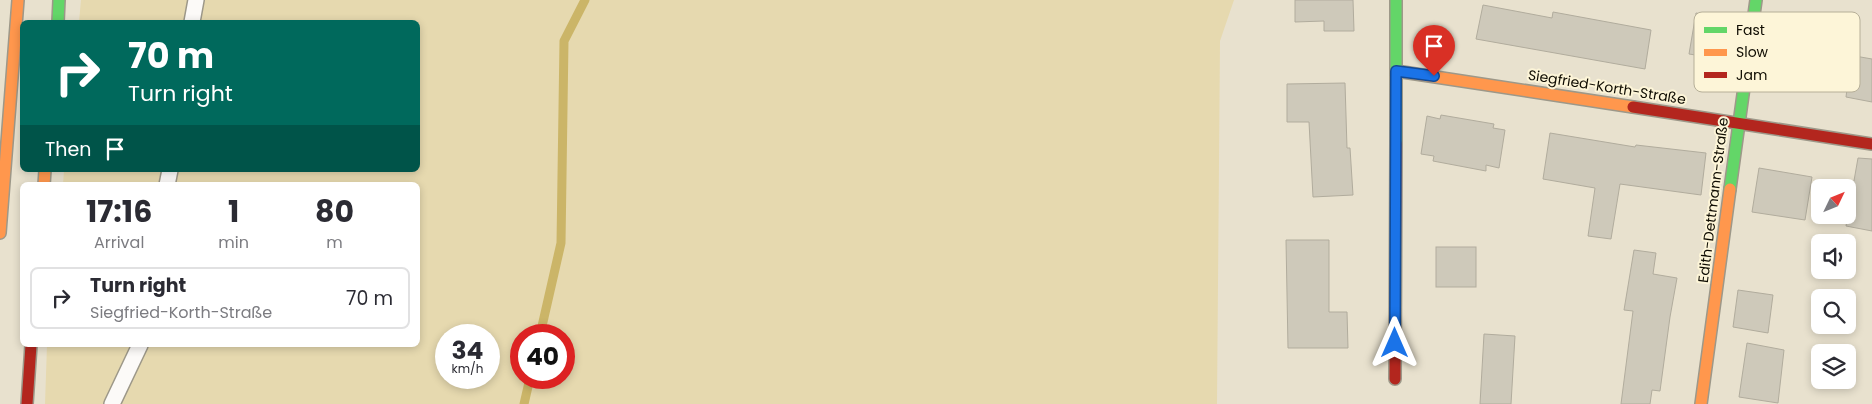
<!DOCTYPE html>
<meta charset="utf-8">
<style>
:root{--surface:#fff;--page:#f2f2f3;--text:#2b2b33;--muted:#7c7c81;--line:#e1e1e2}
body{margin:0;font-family:Poppins,sans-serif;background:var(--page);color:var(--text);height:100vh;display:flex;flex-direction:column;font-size:19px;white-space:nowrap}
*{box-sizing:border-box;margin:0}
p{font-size:16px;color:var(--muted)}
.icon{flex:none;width:28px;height:28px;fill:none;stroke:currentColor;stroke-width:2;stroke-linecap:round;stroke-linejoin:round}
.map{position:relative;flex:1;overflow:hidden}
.details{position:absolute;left:20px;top:182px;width:400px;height:165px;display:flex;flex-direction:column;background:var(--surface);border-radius:8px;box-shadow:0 2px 8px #0003}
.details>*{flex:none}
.guide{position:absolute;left:20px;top:20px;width:400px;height:152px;border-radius:8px;box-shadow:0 2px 8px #0003;background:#00695c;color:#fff;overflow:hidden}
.needle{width:32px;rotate:47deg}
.tools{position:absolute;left:1811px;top:179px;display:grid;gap:10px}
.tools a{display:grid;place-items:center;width:45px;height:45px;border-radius:8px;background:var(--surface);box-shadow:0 2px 8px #0003;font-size:25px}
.speed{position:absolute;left:435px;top:324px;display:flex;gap:10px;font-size:25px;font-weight:700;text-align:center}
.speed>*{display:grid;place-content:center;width:65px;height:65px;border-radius:50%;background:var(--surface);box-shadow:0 2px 8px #0003;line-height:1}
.speed small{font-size:12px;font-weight:400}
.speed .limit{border:8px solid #d22;background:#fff;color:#111}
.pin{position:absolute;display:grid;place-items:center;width:42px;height:42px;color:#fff;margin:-51px -21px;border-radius:50% 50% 50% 0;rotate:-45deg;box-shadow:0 0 5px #0007}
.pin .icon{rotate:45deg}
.me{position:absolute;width:55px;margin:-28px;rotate:0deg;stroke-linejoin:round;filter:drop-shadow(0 0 4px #0008)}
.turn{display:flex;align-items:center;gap:18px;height:105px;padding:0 25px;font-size:22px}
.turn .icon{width:65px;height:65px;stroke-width:2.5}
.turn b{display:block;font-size:35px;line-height:42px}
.then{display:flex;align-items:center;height:48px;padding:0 25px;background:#0003;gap:10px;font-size:19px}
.eta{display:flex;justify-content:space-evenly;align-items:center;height:85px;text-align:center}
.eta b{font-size:30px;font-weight:700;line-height:35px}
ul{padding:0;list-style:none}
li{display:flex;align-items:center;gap:15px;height:62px;margin:0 10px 8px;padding:0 15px;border:2px solid var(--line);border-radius:8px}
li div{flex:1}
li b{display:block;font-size:19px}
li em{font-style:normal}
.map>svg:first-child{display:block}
</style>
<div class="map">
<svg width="1872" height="404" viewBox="0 0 1872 404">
<rect width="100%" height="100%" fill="#e8e1ce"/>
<path fill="#e6d9af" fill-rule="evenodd" d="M 81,0 L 1234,0 L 1220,41 L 1217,404 L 45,404 L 47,345 L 418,345 L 418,185 L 63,185 L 64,170 L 418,170 L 418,22 L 79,22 ZM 446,335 L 489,335 L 489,378 L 446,378 ZM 521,335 L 564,335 L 564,378 L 521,378 Z"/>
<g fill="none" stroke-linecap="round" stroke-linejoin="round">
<g stroke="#cbb568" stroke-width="9">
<polyline points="540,335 561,243 564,41 585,0"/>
<polyline points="524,404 530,378"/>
</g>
</g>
<g fill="#cec9ba" stroke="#b1ac9d">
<polygon points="1295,0 1353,0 1354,31 1324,31 1324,21 1295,22"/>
<polygon points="1483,5 1552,18 1553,12 1651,30 1645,69 1476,39"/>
<polygon points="1696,13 1728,18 1721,59 1689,54"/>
<polygon points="1772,38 1816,45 1815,49 1872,59 1872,102 1846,97 1847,89 1766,75"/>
<polygon points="1345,83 1347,148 1350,148 1353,195 1313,197 1309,122 1287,122 1287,84"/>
<polygon points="1441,115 1494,124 1493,128 1505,130 1499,168 1486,165 1486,171 1433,161 1434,156 1421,154 1427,116 1440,119"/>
<polygon points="1550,133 1635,147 1636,145 1706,153 1701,195 1620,184 1611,239 1588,236 1595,188 1543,179"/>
<polygon points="1858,158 1872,159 1872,231 1846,226"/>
<polygon points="1759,168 1812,177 1805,220 1752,212"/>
<polygon points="1286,240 1329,240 1329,312 1347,312 1348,348 1288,348"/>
<rect x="1436" y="247" width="40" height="40"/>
<polygon points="1634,250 1656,253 1653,274 1677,278 1670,317 1660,391 1652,390 1650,404 1621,404 1633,311 1624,310"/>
<polygon points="1738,290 1773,295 1768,333 1733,327"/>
<polygon points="1484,334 1515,336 1511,404 1480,404"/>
<polygon points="1747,343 1784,350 1778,403 1739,397"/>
</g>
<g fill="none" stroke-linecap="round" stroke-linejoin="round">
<defs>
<g id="lane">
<polyline points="192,22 196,0"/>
<polyline points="167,185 170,170"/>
<polyline points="112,404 140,345"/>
</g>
<g id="fast">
<polyline points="58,22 59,0"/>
<polyline points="1396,143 1396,0"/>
<polyline points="1730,189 1756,0"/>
</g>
<g id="slow">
<polyline points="1396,71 1633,107"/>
<polyline points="44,185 45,170"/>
<polyline points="0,233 18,0"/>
<polyline points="1701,404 1730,189"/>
</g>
<g id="jam">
<polyline points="1633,107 1872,144"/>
<polyline points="1395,379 1396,143"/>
<polyline points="27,404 31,345"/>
</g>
</defs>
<use href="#lane" stroke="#9d9889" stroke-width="18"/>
<use href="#fast" stroke="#9d9889" stroke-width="14"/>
<use href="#slow" stroke="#9d9889" stroke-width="14"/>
<use href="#jam" stroke="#9d9889" stroke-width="14"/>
<use href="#lane" stroke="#fcfaf8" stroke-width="15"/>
<use href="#fast" stroke="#63d668" stroke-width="11"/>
<use href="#slow" stroke="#ff974d" stroke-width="11"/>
<use href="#jam" stroke="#b3261e" stroke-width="11"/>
</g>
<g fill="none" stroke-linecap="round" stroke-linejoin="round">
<defs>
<polyline id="route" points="1395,343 1396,71 1434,76"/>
</defs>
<use href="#route" stroke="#114b97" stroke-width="12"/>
<use href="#route" stroke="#1a73e8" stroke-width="9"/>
</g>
<g text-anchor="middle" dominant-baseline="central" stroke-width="4" stroke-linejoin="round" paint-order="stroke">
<g font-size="14" fill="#0f0c02" stroke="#fdf5d8">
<text transform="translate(1607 87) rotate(9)">Siegfried-Korth-Straße</text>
<text transform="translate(1713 200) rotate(-83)">Edith-Dettmann-Straße</text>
</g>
</g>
<rect x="1694" y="12" width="166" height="80" rx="8" fill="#fdf5d8" stroke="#b6af98" stroke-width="1"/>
<rect x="1704" y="27" width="23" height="6" fill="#63d668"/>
<rect x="1704" y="49" width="23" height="7" fill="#ff974d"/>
<rect x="1704" y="72" width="23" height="6" fill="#b3261e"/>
<g font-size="14" fill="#0f0c02">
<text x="1736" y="35">Fast</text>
<text x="1736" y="57">Slow</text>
<text x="1736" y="80">Jam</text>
</g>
</svg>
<div class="tools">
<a><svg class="needle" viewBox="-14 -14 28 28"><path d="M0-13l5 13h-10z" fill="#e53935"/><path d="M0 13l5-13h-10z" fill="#7c7c81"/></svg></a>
<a><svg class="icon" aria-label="sound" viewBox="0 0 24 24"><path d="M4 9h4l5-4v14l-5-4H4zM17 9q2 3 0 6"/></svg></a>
<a><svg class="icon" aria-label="search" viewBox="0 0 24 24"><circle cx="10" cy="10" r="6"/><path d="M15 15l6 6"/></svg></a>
<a><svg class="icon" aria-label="layers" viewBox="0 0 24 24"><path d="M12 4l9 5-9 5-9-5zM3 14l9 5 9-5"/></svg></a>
</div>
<div class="speed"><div>34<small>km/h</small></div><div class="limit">40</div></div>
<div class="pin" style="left:1434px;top:76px;background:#d93025"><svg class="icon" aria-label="arrive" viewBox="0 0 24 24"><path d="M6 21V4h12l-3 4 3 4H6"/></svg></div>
<svg class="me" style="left:1395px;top:343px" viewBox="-20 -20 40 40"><path d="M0-17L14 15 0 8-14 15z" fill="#1a73e8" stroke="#fff" stroke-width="4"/></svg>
<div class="guide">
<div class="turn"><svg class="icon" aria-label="right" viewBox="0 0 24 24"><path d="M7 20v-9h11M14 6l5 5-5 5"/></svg><div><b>70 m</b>Turn right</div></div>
<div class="then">Then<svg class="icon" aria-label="arrive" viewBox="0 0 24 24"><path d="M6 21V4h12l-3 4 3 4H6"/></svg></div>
</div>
<section class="details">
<div class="eta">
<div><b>17:16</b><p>Arrival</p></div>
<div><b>1</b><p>min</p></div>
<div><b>80</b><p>m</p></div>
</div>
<ul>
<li><svg class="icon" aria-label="right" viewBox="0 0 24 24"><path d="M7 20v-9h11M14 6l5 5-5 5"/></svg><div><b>Turn right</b><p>Siegfried-Korth-Straße</p></div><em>70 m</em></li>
</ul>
</section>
</div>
